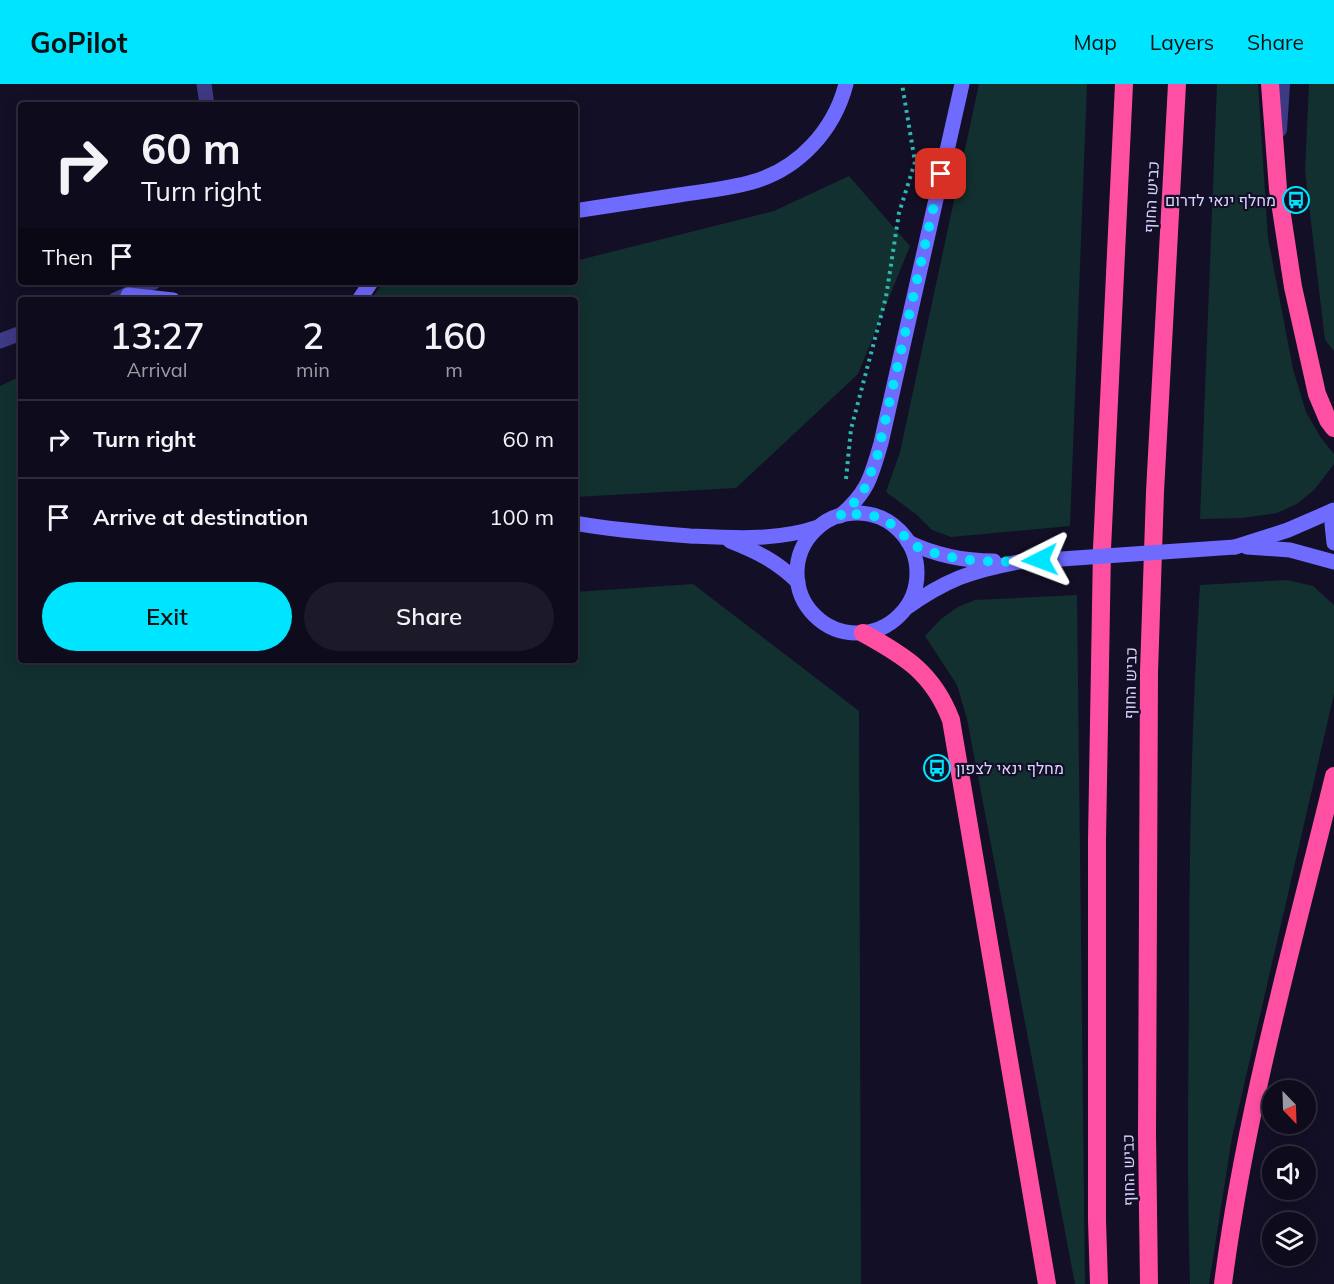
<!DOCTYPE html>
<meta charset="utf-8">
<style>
:root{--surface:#0e0b1c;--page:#1c1929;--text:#f1f3f6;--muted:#9b9ba3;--line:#2e2b3b;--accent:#00e5ff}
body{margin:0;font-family:Mulish,Heebo,sans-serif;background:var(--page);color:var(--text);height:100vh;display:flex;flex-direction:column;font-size:22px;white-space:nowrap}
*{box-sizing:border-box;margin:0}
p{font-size:20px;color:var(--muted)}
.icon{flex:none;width:33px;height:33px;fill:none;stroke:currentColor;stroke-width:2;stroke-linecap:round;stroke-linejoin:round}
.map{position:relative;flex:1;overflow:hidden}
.side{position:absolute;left:18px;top:213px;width:560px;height:366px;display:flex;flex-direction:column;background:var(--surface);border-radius:6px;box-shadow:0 3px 15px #0003,0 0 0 2px var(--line)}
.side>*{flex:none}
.guide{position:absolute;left:18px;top:18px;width:560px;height:183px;border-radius:6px;box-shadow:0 3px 15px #0003,0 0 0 2px var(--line);background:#0e0b1c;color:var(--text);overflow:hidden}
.needle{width:39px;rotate:157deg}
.tools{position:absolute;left:1262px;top:996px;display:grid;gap:12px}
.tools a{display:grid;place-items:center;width:54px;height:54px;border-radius:50%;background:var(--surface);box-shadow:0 3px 15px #0003,0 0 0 2px var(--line);font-size:30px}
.pin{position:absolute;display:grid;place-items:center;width:51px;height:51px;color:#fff;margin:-26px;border-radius:12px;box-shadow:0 3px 9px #0006}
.me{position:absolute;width:66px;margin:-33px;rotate:267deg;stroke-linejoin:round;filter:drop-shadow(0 0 4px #0008)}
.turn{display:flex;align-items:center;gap:21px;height:126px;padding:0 24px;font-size:27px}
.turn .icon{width:78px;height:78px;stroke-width:2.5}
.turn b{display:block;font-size:42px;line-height:51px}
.then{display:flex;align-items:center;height:57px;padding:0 24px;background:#0003;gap:12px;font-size:22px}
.eta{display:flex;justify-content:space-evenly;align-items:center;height:102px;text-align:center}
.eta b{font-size:36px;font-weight:600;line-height:42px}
.action{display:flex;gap:12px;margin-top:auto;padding:12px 24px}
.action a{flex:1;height:69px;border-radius:36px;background:var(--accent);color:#111;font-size:24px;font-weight:600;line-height:69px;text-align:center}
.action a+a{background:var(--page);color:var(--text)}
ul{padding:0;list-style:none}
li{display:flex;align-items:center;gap:18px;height:78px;padding:0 24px;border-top:2px solid var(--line)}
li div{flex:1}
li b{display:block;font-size:22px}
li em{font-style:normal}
header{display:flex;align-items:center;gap:36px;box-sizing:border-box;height:84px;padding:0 30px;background:var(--accent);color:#111}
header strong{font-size:28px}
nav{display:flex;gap:33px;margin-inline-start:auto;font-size:21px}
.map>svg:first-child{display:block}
</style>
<header>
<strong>GoPilot</strong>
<nav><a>Map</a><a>Layers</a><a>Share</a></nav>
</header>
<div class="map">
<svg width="1334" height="1200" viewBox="0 0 1334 1200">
<rect width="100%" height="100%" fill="#130f26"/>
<g fill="#12302f">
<polygon points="979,0 1087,0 1070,442 951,453 932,446 917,431 886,408 900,368"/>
<polygon points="1217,0 1258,0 1268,154 1293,285 1306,328 1321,354 1334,370 1334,380 1314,406 1297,420 1277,429 1242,434 1200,435"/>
<polygon points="1309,0 1334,0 1334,267 1325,256 1305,87"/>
<polygon points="849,92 910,162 858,290 736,404 575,413 574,216 370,216 380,203 413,198 574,198 575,177 774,127"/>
<polygon points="21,292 21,576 574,576 575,508 693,500 859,627 861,1200 0,1200 0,302"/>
<path d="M 1287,496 L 1313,502 L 1334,521 L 1334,610 L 1232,1053 L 1209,1200 L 1190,1200 C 1187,1106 1188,1012 1189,918 C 1189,779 1191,640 1200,501 Z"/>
<polygon points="1077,511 1085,1200 1075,1200 967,635 957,601 925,552 941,535 958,523 975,516"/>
</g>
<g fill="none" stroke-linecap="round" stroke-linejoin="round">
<polyline stroke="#2fb8b0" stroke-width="4" stroke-dasharray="3 4.5" stroke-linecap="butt" points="846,395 851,345 886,213 899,129 915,78 902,0"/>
<polyline stroke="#3d3a85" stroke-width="14" points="1280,46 1283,0"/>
<g stroke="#3d3a85" stroke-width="15">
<polyline points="204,0 207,21"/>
<polyline points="115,216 154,198"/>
<polyline points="0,257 21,249"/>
</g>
<g stroke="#6f6bff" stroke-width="15">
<path d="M 574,127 C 609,122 644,116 679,111 C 703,107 728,105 752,98 C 799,85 834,46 846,0"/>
<polyline points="128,211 173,216"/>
<polyline points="359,216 371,198"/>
<polyline points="1334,427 1332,440 1334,459"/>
<circle cx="857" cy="489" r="60"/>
<path d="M 840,432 C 868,408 871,393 881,359 L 962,0"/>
<path d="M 574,439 C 613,446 651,449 690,452 C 733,454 777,457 818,443"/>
<path d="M 730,457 C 758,468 776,477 798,498"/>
<path d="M 908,458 C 935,471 964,477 994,477"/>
<polyline points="1235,463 1288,446 1334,426"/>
<polyline points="1247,463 1290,466 1334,478"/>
<path d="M 906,524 C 946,496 970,487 1018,478"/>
</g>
<g stroke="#ff4fa3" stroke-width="18">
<polyline points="1270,0 1278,105 1293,203 1317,310 1328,336 1334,344"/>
<path d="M 863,549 C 905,572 933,589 951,636 L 1047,1200"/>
<polyline points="1099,1200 1097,1136 1097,756 1102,465 1124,0"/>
<polyline points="1149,1200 1147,1050 1149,588 1155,408 1177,0"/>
<path d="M 1223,1200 C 1245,1028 1293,860 1334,692"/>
</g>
<polyline stroke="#6f6bff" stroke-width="15" points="1018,478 1235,463"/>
</g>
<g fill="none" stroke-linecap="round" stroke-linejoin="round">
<path stroke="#00e5ff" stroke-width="10" stroke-dasharray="0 18" d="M 941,90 L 877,373 L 862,411 L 840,432 C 861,428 880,430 896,444 C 909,455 907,460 925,466 C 962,479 1002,479 1040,476"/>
</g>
<defs>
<symbol id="bus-ring" viewBox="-11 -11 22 22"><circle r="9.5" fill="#130f26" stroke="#00e5ff" stroke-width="1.5"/><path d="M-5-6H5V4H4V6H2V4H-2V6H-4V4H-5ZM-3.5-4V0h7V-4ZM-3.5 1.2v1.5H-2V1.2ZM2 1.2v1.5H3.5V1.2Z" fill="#00e5ff"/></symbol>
</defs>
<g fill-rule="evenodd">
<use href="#bus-ring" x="1281" y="101" width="30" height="30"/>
<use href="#bus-ring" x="922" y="669" width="30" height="30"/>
</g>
<g text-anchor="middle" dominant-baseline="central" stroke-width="4.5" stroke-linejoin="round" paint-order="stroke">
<g font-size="16" fill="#d9d4ff" stroke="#130f26">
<text transform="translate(1151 113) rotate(-87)">כביש החוף</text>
<text transform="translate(1130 599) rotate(-89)">כביש החוף</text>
<text transform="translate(1128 1086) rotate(-91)">כביש החוף</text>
</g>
<g font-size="16" fill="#d9d4ff" stroke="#130f26" text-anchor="end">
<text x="1276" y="116">מחלף ינאי לדרום</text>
<text x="956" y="684" text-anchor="start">מחלף ינאי לצפון</text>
</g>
</g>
</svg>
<div class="tools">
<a><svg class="needle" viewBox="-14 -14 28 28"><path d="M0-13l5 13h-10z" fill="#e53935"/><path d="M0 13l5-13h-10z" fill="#9b9ba3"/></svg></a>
<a><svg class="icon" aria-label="sound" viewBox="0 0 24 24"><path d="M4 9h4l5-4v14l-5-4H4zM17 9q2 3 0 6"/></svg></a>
<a><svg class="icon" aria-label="layers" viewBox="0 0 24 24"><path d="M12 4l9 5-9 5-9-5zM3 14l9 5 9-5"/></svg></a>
</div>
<div class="pin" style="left:941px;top:90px;background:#d93025"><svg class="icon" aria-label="arrive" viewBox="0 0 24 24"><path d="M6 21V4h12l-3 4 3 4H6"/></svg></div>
<svg class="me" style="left:1040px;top:476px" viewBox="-20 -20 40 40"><path d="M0-17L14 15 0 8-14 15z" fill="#00e5ff" stroke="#fff" stroke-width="4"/></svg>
<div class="guide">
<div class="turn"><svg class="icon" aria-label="right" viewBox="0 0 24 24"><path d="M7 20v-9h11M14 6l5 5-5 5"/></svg><div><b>60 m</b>Turn right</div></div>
<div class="then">Then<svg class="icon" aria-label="arrive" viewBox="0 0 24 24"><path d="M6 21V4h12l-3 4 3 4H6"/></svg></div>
</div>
<section class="side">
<div class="eta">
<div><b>13:27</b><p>Arrival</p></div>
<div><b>2</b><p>min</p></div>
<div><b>160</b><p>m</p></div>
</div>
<ul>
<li><svg class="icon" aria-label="right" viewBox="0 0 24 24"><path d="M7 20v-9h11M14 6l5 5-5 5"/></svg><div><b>Turn right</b></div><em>60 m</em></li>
<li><svg class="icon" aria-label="arrive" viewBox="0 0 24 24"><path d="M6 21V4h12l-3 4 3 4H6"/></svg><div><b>Arrive at destination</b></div><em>100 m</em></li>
</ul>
<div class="action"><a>Exit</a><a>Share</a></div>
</section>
</div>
